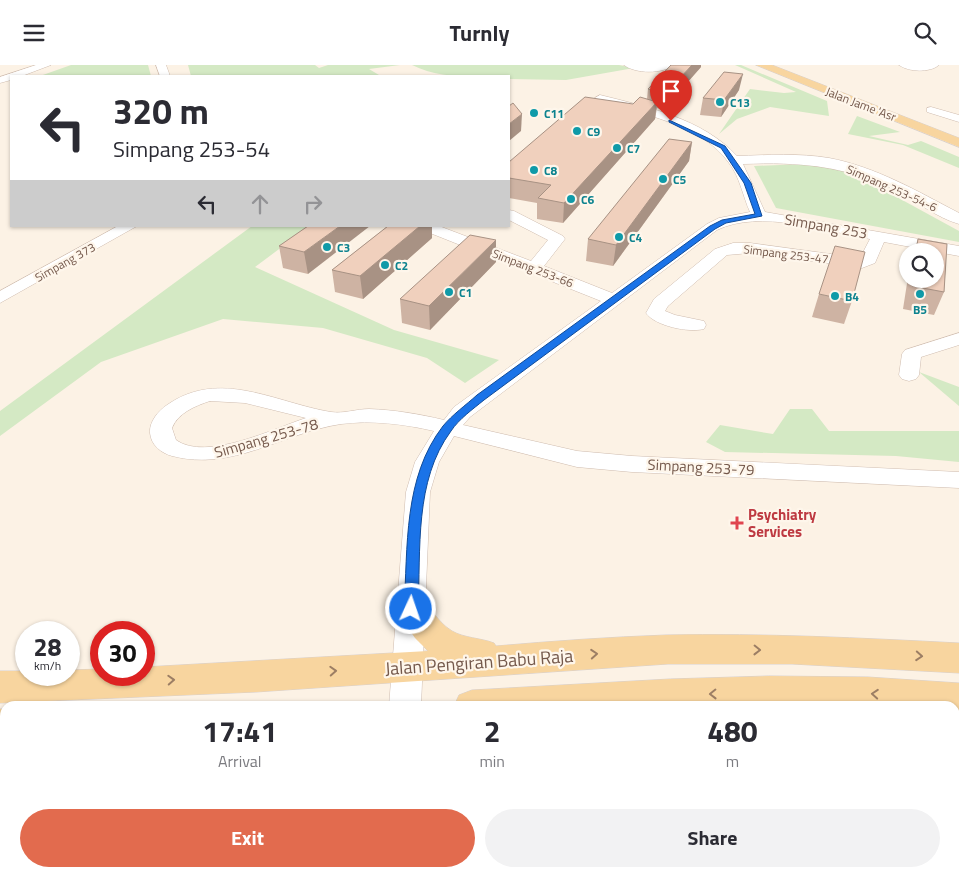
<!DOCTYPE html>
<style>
:root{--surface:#fff;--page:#f2f2f3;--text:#2b2b33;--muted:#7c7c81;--accent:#e26b4e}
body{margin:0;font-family:"Titillium Web",sans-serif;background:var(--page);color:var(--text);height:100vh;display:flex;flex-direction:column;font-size:19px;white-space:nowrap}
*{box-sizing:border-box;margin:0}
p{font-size:16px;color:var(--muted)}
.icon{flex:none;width:28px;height:28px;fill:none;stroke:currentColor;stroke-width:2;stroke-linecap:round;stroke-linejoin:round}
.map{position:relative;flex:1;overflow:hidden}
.side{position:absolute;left:0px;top:636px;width:960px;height:176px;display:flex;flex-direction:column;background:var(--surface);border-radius:15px 15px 0 0;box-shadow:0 1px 4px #0004}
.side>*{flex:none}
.top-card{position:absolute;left:10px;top:10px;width:500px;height:152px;border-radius:0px;box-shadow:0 1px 4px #0004;background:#fff;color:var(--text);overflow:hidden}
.tools{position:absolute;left:899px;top:178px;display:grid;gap:10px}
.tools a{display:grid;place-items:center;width:45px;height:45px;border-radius:50%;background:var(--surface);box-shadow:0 1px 4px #0004;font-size:25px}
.speed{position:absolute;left:15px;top:556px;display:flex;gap:10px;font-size:25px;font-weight:700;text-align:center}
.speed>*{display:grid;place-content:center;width:65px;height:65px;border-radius:50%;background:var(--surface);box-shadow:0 1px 4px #0004;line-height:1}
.speed small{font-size:12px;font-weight:400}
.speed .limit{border:8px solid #d22;background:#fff;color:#111}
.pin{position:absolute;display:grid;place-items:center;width:42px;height:42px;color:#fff;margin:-51px -21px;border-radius:50% 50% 50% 0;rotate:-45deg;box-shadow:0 0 5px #0007}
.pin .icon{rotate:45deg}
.me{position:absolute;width:55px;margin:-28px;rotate:3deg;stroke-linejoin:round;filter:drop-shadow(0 0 4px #0008)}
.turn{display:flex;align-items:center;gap:18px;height:105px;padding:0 20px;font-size:22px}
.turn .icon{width:65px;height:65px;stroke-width:2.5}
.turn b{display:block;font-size:35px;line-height:42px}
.lanes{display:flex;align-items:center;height:48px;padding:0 20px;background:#0003;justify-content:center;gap:25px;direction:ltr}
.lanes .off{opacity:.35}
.eta{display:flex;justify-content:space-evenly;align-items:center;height:85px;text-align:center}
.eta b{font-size:30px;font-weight:700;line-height:35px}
.cta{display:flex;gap:10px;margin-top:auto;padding:10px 20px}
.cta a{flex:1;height:58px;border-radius:30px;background:var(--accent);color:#fff;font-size:20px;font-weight:700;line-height:58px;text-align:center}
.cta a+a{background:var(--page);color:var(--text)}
header{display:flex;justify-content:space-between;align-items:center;height:65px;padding:0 20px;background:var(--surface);font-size:22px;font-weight:700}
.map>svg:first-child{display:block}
</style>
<header><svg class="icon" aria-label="menu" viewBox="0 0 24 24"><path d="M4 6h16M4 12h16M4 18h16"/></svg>Turnly<svg class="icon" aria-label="search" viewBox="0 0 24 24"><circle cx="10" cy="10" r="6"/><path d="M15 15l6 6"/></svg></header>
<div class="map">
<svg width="959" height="812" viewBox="0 0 959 812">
<rect width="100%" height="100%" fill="#fcf2e5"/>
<g fill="#d4e9c4">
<polygon points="71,0 148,0 151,11 40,11"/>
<polygon points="188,0 315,0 319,3 328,0 400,0 369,4 379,10 366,11 191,11"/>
<path d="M 412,0 L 619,0 L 634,3 L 566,15 L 509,14 L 509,11 C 476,11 442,15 412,0 Z"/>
<polygon points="735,0 741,0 827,36 829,51 770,42 737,54 719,69 750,24 784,28 796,27"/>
<polygon points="857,51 900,67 869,71 908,80 921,76 959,92 959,103 903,80 848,69"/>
<polygon points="804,99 851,107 959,166 959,177 776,143 754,101"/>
<polygon points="252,161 310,161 255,202 394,265 499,295 465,318 427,293 323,263 223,254 101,297 0,371 0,346"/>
<polygon points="919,307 959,322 959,341"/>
<polygon points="790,344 812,344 829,366 959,366 959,397 896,391 725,387 706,377 720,360 773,369"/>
<polygon points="955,670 959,670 959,812 666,812 664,808 955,808"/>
</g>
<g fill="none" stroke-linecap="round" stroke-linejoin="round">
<defs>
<g id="street">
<polygon points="36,0 51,0 22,11 11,11 11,15 0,18 0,12"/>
<polygon points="156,0 166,0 170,11 160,11"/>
<path d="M 624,0 L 674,0 C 663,9 635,9 624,0 Z"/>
<path d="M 899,0 L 939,0 C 930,8 908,7 899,0 Z"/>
<path d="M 600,30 C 648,42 703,54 737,91 C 768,90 799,88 829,93 C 876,102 917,126 959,148 L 959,159 C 937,153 915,135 895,125 C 842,100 800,97 743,99 L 765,147 L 959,181 L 959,191 L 884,177 L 875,198 L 862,203 L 750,188 L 727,190 L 668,241 L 665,246 L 675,250 L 704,256 L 706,260 L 704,264 C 689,268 655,261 646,248 L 654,234 L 715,184 L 733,178 L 750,178 L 860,193 L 870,174 C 825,166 760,144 717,165 L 470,352 L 463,360 L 577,386 L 632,391 L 959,407 L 959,423 L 632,407 L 577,402 L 454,371 L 439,397 L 430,427 L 421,641 L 389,641 L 406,427 L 415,397 L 434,366 C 404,359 372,355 341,359 C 282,368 233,407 172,391 C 161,388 151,380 150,368 C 149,357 158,346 167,340 C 220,303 276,338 331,347 C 343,349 357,344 369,344 C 395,345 419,349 444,355 L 454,342 L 601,236 L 420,164 L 418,161 L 439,161 L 531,196 L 548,175 L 509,155 L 509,145 L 514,146 L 563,171 L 565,174 L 544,201 L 612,228 L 707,159 L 719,153 L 750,147 C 743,132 740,112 729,98 C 701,58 640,49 596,35 L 595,33 ZM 210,336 L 245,338 L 306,353 C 275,363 206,397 176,375 L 172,363 C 178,348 195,341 210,336 Z"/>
<polygon points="931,42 959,50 959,57 927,47 927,43"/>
<polygon points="118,161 137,161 0,238 0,226"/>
<polygon points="959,268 959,280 921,292 919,310 916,314 909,316 902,314 899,310 902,289 905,285"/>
</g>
<g id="primary">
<polygon points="756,0 772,0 959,73 959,82"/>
<path d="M 411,531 C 432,538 434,555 452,566 C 464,573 481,573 494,578 L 496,581 C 553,576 609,572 666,570 C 764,568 862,573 959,578 L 959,608 L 792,599 L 668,599 L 256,627 L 0,638 L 0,606 L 26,606 L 26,610 L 69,610 L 69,605 L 101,604 L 101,610 L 144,610 L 144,602 L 428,586 L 415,573 L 395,544 L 399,535 Z"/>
<polygon points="769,611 868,612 959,618 959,650 955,650 955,641 454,641 459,630 472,625 670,614"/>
<rect x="0" y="644" width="5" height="34"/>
</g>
</defs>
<use href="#street" stroke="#cfbcaf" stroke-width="1"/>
<use href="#primary" stroke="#d8d0cd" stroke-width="1"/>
<use href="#street" fill="#fff" fill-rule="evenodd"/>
<use href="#primary" fill="#f8d59f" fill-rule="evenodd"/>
</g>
<g fill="#ceb3a3">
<polygon points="701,2 663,45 657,43 655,54 563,158 537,154 537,138 509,133 509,97 633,39 647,34 648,24"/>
<polygon points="739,25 721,52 700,50 703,33"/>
<polygon points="692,77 689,96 613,201 586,196 588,174"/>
<polygon points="308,161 308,209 283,203 279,181"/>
<polygon points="388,161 432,161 432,173 363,234 335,227 332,205"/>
<polygon points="918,174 947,179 944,227 934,250 903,244 908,212 908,214 935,214 935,186 914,186"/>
<polygon points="496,197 430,265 402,258 400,234"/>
<polygon points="819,229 852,236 844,259 812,252"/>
</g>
<g fill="#a89284">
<polygon points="692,0 701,0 701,2 663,45 665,29"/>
<polygon points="743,9 739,25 721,52 724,35"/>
<polygon points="657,37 655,54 563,158 564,138"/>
<polygon points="522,49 521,66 509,76 509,59"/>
<polygon points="692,77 689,96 613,201 616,180"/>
<polygon points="340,161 370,161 308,209 304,187"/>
<polygon points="420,161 432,161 432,173 363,234 360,211"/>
<polygon points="496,175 496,197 430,265 429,241"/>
</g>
<g fill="#f0d0bd" stroke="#a89284">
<polygon points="671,0 692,0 665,29 648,24"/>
<polygon points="724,7 743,9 724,35 703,33"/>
<polygon points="585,32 633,39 640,32 657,37 564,138 538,133 551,120 509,113 509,97"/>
<polygon points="513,38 522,49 509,59 509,41"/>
<polygon points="669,74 692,77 616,180 588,174"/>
<polygon points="308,161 340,161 304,187 279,181"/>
<polygon points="388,161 420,161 360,211 332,205"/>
<polygon points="470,170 496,175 429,241 400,234"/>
<polygon points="918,174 947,179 944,227 912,221 913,214 935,214 935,186 916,186"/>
<polygon points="835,181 865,187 852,236 819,229"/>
</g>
<defs><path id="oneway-chevron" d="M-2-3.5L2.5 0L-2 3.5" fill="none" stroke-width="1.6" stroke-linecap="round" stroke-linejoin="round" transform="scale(1.25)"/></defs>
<g stroke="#9c7e64">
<use href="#oneway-chevron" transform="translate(757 585) rotate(1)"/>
<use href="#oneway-chevron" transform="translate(594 589) rotate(-4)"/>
<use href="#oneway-chevron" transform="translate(919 591) rotate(4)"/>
<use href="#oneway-chevron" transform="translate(333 606) rotate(-3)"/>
<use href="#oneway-chevron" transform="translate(171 615) rotate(-3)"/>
<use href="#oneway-chevron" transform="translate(713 629) rotate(179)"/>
<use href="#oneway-chevron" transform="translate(875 629) rotate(-176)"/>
</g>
<path fill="#1a73e8" stroke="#114b97" d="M 669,55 L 725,81 L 751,118 L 762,151 L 726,158 L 715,164 L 484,335 C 473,344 459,354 451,366 C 414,416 421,484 418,544 L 411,549 L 406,547 L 404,544 C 408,482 403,413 443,361 C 452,350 466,340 477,330 L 710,161 L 722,155 L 755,149 L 744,118 L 721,83 L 669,57 Z"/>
<g fill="#0f9aa8" stroke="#fef6eb" stroke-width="2">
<circle cx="720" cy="37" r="5"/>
<circle cx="534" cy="48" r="5"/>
<circle cx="577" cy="66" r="5"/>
<circle cx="617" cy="83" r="5"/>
<circle cx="534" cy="105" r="5"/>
<circle cx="663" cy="114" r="5"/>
<circle cx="571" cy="134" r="5"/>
<circle cx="619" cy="172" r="5"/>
<circle cx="327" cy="182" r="5"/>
<circle cx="385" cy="200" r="5"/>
<circle cx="449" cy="227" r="5"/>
<circle cx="920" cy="229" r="5"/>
<circle cx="835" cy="231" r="5"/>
</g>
<path fill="#e0444e" stroke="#fef6eb" stroke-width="2" d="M734.5 450.5h5v5h5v5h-5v5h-5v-5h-5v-5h5z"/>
<g text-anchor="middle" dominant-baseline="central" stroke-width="4.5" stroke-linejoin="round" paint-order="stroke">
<g font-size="12" font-weight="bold" fill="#0d838f" stroke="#fef6eb" text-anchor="start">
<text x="730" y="37">C13</text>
<text x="544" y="48">C11</text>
<text x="587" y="66">C9</text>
<text x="627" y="83">C7</text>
<text x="544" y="105">C8</text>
<text x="673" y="114">C5</text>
<text x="581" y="134">C6</text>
<text x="629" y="172">C4</text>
<text x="337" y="182">C3</text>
<text x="395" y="200">C2</text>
<text x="459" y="227">C1</text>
<text x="845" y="231">B4</text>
<text x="920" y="244" text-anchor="middle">B5</text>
</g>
<g font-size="12" fill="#74584b" stroke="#fef6eb">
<text transform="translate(861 39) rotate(21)">Jalan Jame 'Asr</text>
<text transform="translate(892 123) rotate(24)">Simpang 253-54-6</text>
<text transform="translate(786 189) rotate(7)">Simpang 253-47</text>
<text transform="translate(65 197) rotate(-29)">Simpang 373</text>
<text transform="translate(533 203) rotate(21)">Simpang 253-66</text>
</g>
<g font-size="15" fill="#74584b" stroke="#fef6eb">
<text transform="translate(826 161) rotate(10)">Simpang 253</text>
<text transform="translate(266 373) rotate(-16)">Simpang 253-78</text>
<text transform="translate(701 402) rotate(3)">Simpang 253-79</text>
</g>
<g font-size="15" font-weight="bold" fill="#be3a42" stroke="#fef6eb" text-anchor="start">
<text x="748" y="449">Psychiatry<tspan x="748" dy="17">Services</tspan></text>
</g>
<g font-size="18" fill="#74584b" stroke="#fef6eb">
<text transform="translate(479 597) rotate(-4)">Jalan Pengiran Babu Raja</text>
</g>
</g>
</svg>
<div class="tools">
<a><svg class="icon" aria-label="search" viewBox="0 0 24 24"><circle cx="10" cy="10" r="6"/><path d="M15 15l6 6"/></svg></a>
</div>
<div class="speed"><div>28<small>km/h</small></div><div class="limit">30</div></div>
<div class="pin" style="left:671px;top:56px;background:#d93025"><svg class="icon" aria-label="arrive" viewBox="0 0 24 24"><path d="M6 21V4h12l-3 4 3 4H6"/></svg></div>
<svg class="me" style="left:411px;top:544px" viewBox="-20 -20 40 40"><circle r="17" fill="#1a73e8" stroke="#fff" stroke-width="3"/><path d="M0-11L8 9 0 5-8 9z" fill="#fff"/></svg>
<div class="top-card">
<div class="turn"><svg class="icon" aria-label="left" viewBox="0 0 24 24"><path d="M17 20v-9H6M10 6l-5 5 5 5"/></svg><div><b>320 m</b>Simpang 253-54</div></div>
<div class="lanes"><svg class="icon" aria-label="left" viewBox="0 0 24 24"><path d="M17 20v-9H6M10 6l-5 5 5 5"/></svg><svg class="icon off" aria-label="ahead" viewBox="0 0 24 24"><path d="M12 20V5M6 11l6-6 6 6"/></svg><svg class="icon off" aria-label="right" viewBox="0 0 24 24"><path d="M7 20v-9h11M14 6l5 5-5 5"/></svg></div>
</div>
<section class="side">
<div class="eta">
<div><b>17:41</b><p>Arrival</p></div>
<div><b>2</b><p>min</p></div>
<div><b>480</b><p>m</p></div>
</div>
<div class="cta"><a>Exit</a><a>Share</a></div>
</section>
</div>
